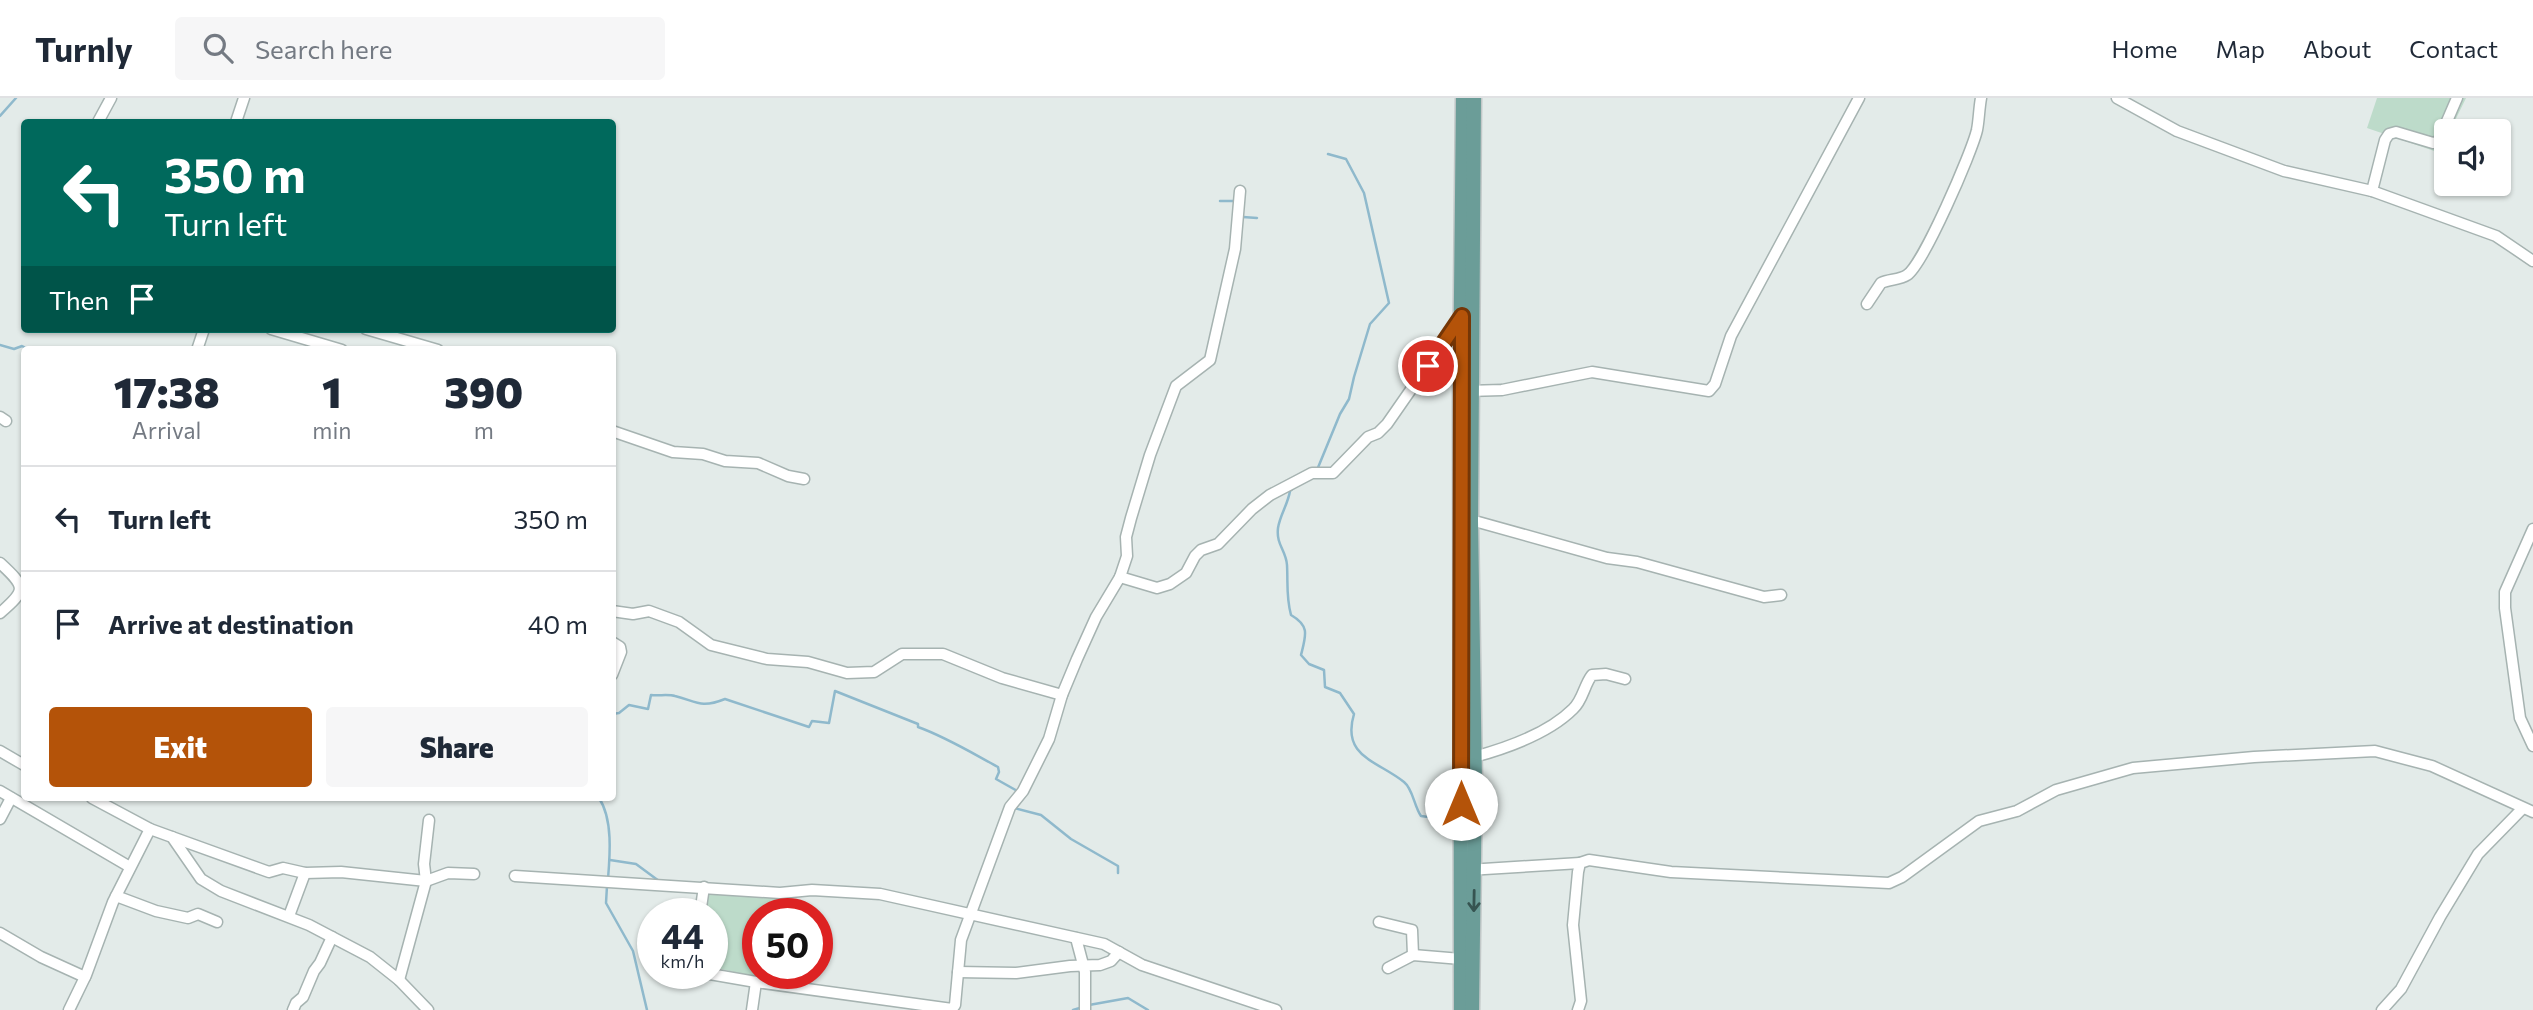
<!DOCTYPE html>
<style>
:root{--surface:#fff;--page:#f6f6f7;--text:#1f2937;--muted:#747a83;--line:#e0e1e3;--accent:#b45309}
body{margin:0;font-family:Commissioner,sans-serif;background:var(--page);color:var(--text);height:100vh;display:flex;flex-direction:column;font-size:26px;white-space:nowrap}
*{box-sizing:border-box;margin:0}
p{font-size:23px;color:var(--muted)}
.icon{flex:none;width:38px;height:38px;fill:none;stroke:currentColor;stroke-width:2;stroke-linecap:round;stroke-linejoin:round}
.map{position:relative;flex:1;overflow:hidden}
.side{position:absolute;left:21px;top:248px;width:595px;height:455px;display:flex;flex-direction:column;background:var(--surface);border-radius:7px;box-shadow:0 2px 5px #0004}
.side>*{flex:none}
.hud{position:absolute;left:21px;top:21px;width:595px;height:214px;border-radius:7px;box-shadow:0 2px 5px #0004;background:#00695c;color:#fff;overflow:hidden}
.controls{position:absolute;left:2434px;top:21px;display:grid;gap:14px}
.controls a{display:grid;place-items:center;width:77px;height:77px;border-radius:7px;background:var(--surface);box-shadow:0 2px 5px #0004;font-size:35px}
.speed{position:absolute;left:637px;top:800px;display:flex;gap:14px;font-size:35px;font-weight:700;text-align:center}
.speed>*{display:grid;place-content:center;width:91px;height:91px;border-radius:50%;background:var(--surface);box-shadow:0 2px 5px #0004;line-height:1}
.speed small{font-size:18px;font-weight:400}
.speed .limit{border:10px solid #d22;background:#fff;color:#111}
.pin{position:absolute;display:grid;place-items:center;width:60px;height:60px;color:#fff;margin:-30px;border:4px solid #fff;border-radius:50%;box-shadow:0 2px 7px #0007}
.me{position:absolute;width:77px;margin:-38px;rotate:0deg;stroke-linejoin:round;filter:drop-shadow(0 0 5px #0008)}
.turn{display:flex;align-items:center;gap:24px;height:147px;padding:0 28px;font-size:32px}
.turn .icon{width:91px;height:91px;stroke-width:2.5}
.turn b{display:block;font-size:49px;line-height:60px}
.then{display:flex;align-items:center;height:66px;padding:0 28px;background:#0003;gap:14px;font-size:26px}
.eta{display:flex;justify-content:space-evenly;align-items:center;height:119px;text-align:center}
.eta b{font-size:42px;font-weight:800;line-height:49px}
.action{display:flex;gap:14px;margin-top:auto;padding:14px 28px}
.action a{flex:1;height:80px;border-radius:7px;background:var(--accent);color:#fff;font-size:28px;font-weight:800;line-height:80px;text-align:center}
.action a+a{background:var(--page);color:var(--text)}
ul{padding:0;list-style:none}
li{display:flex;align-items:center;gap:21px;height:105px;padding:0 28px;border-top:2px solid var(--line)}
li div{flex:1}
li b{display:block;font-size:26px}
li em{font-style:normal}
header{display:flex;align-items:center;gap:42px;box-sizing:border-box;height:98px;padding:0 35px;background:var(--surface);border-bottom:2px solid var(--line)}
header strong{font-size:33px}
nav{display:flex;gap:38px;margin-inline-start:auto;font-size:24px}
.search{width:490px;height:63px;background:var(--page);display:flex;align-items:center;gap:18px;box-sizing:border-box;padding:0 24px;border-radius:7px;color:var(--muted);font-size:26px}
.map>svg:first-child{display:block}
</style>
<header>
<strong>Turnly</strong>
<div class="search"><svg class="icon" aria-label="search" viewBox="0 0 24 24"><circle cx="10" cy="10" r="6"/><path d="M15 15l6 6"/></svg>Search here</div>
<nav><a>Home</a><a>Map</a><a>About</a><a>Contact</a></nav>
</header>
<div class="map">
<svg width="2533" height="912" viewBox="0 0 2533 912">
<rect width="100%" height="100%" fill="#e3ebe9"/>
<g fill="#bddbca">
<polygon points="2377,0 2466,0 2450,33 2446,33 2446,41 2440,55 2367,30"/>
<polygon points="709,793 785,799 777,815 758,816 756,879 712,869 712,816 706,816"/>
</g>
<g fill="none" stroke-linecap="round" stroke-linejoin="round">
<g stroke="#8fb9cc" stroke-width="2.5">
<polyline points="0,18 16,0"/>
<polyline points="1220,103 1237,103"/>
<polyline points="1243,119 1257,120"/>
<polyline points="0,247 14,251 22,248 30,252"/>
<polyline points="1317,372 1340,316 1349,301 1354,279 1370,226 1389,205 1364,95 1346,61 1328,56"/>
<path d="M 1296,388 L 1290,393 C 1288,406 1280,417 1278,430 C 1276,447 1286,452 1287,467 C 1288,485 1286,499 1291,517 C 1310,528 1306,537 1301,557 L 1309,566 L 1324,572 L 1325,589 L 1340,595 L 1354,616 C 1341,659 1378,663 1404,684 C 1413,691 1414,708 1421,718 L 1450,722"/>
<path d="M 612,616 L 619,615 L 629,607 L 648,611 L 651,597 C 659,598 668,596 675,598 C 696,603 700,611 725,601 L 809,629 L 812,623 L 829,625 L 835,593 L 918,626 L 918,629 C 946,639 972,655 998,669 L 999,674 L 996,681 L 1019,694"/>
<path d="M 599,700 C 613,721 610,757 608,781"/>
<polyline points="1014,710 1041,717 1071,741 1118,768 1118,775"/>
<polyline points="610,762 636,766 659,783"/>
<polyline points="607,788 606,805 633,853 647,912"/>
<polyline points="1089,907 1128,900 1148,912"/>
<polyline points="1073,912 1083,909"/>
</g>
<defs>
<g id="minor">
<polyline points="2117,0 2177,33 2284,73 2372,93 2496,138 2533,163"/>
<polyline points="98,24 111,0"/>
<polyline points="236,24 244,0"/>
<polyline points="2372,93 2385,42 2389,36 2396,34 2433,45 2438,44 2457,0"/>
<path d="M 1867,206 L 1881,185 C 1889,181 1900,182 1907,177 C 1923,167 1972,54 1977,32 C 1979,22 1979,11 1981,0"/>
<polyline points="271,231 342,252"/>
<polyline points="366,231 438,252"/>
<polyline points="197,252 204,231"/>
<polyline points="1467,293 1502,292 1592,274 1709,293 1715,286 1731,238 1859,0"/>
<polyline points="0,319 6,323"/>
<polyline points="612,333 673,354 703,356 725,363 758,365 788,378 804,381"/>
<polyline points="1471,422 1607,460 1637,464 1764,499 1781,497"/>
<polyline points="2533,431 2505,494 2505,510 2520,620 2533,648"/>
<path d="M 0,465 C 26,489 27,492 0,515"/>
<polyline points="1120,479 1157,490 1170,486 1186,475 1195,458 1201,452 1218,446 1252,411 1270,397 1312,375 1333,375 1368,339 1378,335 1387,326 1460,221"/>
<polyline points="612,513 633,516 649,513 679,524 711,547 767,561 808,564 847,575 874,574 902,556 943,556 1002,580 1062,597"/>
<polyline points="612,544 620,549 621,554 612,577"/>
<polyline points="0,653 24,667"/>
<path d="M 1474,659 C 1507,650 1549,635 1573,611 C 1583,602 1584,587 1592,577 L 1606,576 L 1625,581"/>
<polyline points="0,693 130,769"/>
<polyline points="92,700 150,731 172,739 201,781 221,793 309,827 370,859 399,882 428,912"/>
<polyline points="0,721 11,700"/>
<polyline points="172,739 269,774 283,770 305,775 341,774 426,783 448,775 474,776"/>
<polyline points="1468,772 1580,765"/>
<polyline points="515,778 780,795 812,792 880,796 1104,846 1142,867 1276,912"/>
<polyline points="116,798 156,813 188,820 198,816 217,824"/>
<polyline points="700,816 704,789"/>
<polyline points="289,818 305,775"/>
<polyline points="1379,824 1412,832 1413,857"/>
<polyline points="0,835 41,859 85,879"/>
<polyline points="1076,840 1085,874 1085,912"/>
<polyline points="1388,870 1413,857 1461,861"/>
<polyline points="958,874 1016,875 1070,868 1100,867 1111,863 1119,854"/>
<polyline points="704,875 756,884 952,911 955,907 961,842 1010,709 1023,693 1049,641 1062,597 1077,561 1096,519 1120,479 1127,458 1126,439 1131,420 1150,357 1176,288 1210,262 1235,151 1240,93"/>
<polyline points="399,882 426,783 424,766 429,722"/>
<polyline points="69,912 86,877 113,804 150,731"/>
<polyline points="293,912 296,905 303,899 314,873 320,865 332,839"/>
<polyline points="752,912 756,884"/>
<polyline points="1578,912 1581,903 1573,827 1578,774 1580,765 1589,762 1671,774 1889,785 1902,779 1979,723 2017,713 2056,692 2133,670 2254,659 2375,653 2432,668 2533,714"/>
<polyline points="2382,912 2401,891 2440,819 2478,756 2522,711"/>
</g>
<g id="major">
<polyline points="1461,912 1460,293 1463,0"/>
<polyline points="1472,912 1475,685 1471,422 1474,0"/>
</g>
</defs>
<use href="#minor" stroke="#a6b3b1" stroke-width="13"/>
<use href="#major" stroke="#c2c8c8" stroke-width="17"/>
<use href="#minor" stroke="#fff" stroke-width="10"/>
<use href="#major" stroke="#6b9d98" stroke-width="14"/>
</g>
<defs><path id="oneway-shaft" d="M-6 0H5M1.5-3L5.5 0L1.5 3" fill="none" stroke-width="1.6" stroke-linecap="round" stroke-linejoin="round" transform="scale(1.75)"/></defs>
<use stroke="#365451" href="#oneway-shaft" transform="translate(1474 803) rotate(91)"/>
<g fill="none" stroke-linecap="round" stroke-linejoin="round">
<defs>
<polyline id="route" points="1428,268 1462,218 1461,706"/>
</defs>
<use href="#route" stroke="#753606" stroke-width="18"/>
<use href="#route" stroke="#b45309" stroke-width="12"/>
</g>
</svg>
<div class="controls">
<a><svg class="icon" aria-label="sound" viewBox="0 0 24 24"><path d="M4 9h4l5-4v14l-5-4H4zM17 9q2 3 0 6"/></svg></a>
</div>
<div class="speed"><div>44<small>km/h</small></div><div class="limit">50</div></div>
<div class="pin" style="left:1428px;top:268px;background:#d93025"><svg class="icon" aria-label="arrive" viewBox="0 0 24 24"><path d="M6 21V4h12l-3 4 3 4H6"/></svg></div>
<svg class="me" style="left:1461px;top:706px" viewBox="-20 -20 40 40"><circle r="19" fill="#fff"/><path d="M0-13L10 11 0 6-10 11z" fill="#b45309"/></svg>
<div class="hud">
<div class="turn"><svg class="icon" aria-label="left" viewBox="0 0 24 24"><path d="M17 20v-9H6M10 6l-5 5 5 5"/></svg><div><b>350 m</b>Turn left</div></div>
<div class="then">Then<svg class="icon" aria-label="arrive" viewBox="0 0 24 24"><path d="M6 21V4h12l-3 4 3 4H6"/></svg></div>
</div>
<section class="side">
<div class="eta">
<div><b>17:38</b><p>Arrival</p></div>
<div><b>1</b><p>min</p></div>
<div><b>390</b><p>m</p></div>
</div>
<ul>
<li><svg class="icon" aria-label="left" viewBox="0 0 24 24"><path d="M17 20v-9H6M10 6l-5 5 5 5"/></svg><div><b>Turn left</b></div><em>350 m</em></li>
<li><svg class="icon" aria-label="arrive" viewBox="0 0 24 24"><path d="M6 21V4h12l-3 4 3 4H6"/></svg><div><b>Arrive at destination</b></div><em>40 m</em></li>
</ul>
<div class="action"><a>Exit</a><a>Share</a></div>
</section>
</div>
